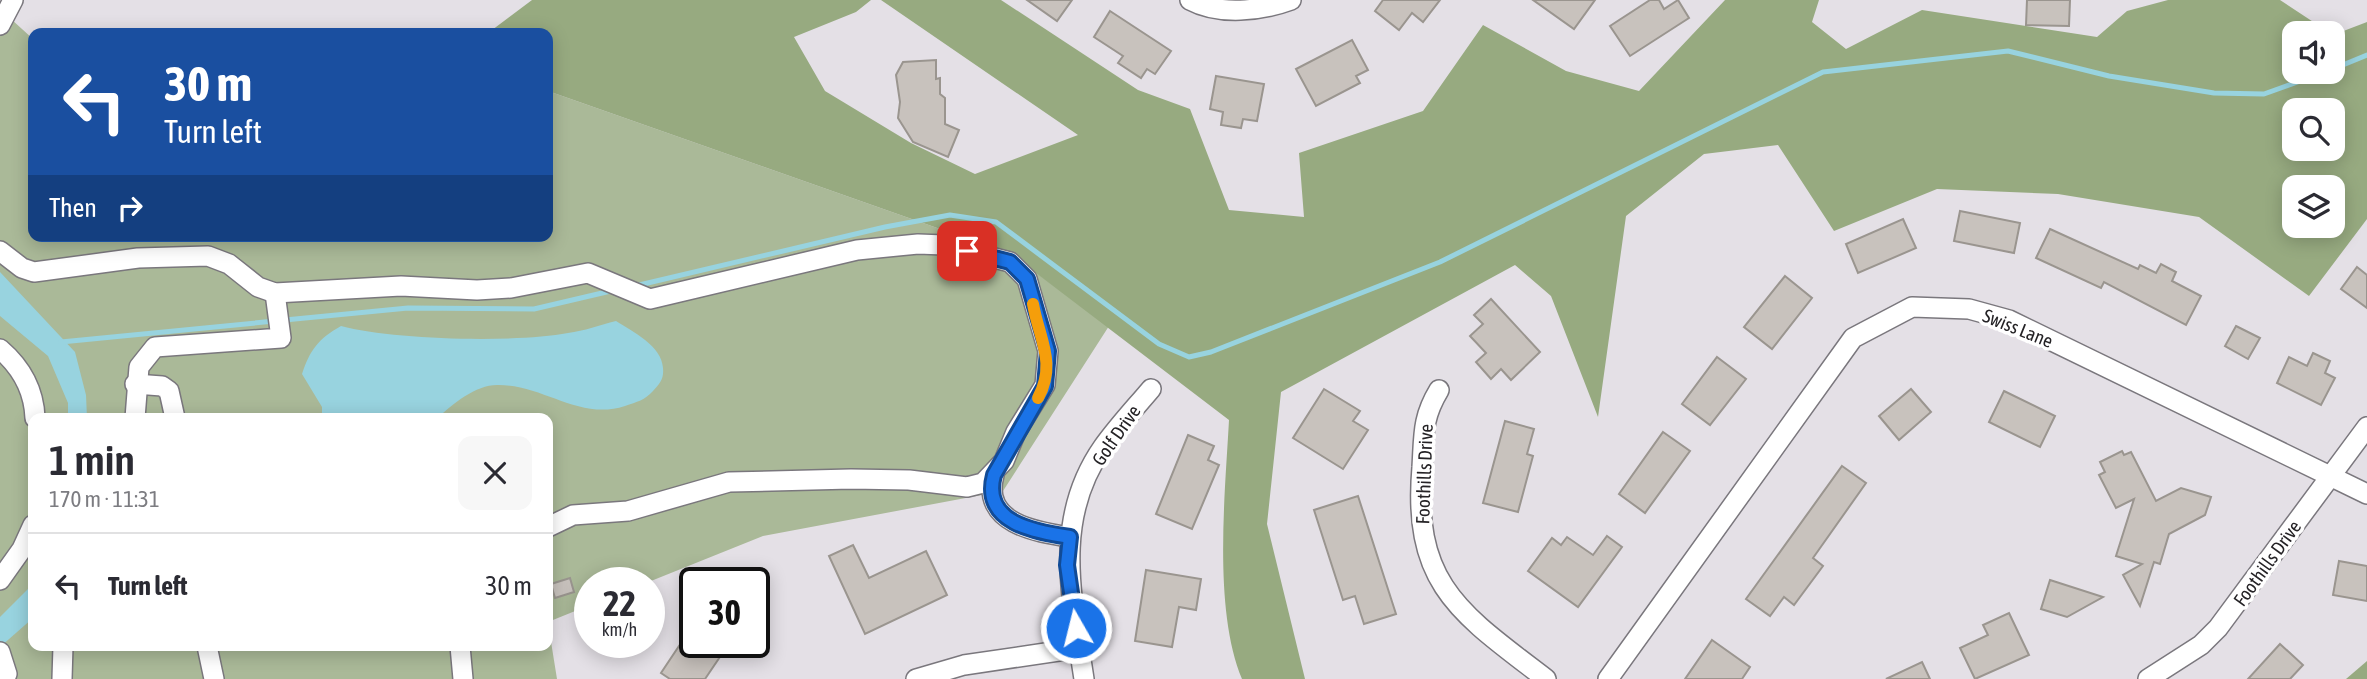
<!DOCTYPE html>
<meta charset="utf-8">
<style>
:root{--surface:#fff;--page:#f7f7f7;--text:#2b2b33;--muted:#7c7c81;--line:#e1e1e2}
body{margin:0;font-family:"Asap Condensed",sans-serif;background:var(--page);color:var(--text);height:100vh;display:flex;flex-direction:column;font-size:26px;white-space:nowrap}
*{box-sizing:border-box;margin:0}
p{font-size:23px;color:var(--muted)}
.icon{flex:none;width:38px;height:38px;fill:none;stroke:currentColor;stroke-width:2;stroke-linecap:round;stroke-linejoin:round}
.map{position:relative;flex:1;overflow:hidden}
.drawer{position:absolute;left:28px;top:413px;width:525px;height:238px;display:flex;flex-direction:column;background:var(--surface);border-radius:14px;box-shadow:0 4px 18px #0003}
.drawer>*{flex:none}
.banner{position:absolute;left:28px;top:28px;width:525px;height:214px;border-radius:14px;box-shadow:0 4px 18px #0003;background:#1a4fa0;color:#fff;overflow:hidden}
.tools{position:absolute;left:2282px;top:21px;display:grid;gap:14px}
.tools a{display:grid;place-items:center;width:63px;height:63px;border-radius:14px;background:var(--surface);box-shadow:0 4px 18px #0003;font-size:35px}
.speed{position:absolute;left:574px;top:567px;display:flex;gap:14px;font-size:35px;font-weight:700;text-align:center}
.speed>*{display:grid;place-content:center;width:91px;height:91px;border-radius:50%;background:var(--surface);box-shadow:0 4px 18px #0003;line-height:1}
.speed small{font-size:18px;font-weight:400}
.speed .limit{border:4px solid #111;border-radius:10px;background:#fff;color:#111}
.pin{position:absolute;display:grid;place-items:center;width:60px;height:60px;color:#fff;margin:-30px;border-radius:14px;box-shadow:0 4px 10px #0006}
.me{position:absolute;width:77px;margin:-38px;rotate:352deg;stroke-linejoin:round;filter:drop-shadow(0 0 5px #0008)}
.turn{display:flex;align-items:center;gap:24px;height:147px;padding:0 21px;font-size:32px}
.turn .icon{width:91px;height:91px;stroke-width:2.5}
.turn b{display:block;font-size:49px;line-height:60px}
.then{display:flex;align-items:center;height:66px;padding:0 21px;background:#0003;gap:14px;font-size:26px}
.round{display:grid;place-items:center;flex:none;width:74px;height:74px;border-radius:14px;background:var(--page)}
.headline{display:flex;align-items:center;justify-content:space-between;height:119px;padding:0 21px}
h1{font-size:42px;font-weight:600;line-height:52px}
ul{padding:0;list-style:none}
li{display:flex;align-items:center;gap:21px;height:105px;padding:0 21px;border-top:2px solid var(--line)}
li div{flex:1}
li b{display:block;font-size:26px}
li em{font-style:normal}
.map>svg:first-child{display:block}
</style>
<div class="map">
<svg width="2367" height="679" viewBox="0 0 2367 679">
<rect width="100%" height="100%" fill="#e4e0e6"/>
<polygon fill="#aab998" points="0,9 33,39 33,236 548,236 548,91 1011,254 1109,326 1003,491 763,536 646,583 590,583 590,605 548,622 548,418 33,418 33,646 548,646 548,623 557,679 0,679"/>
<g fill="#97aa80" fill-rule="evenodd">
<path d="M 532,0 L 871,0 L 856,12 L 794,37 L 825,91 L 911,143 L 975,174 L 1078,135 L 881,0 L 1001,0 L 1138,90 L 1190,109 L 1229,210 L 1304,217 L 1299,153 L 1423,111 L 1483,25 L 1566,71 L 1639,91 L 1725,0 L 1819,0 L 1812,22 L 1846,49 L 1922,10 L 2097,37 L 2127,11 L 2168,0 L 2280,0 L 2330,33 L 2294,33 L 2294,72 L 2333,72 L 2333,35 L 2367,22 L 2367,219 L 2309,296 L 2199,217 L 2058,194 L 1937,189 L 1834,231 L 1778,145 L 1704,154 L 1626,216 L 1598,417 L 1551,296 L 1515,265 L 1281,392 L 1267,524 L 1305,679 L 1242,679 C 1213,610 1225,495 1229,420 L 1011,254 L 548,91 L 548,33 L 488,33 ZM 2294,110 L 2333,110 L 2333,149 L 2294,149 ZM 2294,187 L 2333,187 L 2333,226 L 2294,226 Z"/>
<polygon points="2367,661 2367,679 2346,679"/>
</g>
<g fill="#98d3df">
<polygon points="0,272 75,352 86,395 87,418 68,418 68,403 48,356 0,316"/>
<path d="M 616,321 C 632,331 662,346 663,368 C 664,379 660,383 653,391 C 645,400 637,402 625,406 C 579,421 543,384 497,385 C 476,385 452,404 438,418 L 322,418 L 322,407 L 302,374 C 310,350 318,339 341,326 C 392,340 515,343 568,333 C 584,331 600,325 616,321 Z"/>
<polygon points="33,584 33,618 0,647 0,617"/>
</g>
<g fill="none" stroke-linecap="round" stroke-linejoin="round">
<g stroke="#98d3df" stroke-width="5">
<polyline points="2333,69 2367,55"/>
<polyline points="635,286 885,227 950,215 996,222 1159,344 1189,357 1211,352 1440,262 1823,72 2008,51 2109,76 2214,93 2264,94 2325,72"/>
<polyline points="61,342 408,308 534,309 615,290"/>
</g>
</g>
<g fill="#c8c2bd" stroke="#9a958f" stroke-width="2">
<polygon points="1027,0 1072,0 1057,21"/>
<polygon points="1383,0 1440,0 1423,22 1412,13 1399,30 1375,11"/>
<polygon points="1533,0 1595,0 1574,29"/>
<polygon points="1650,0 1659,0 1664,9 1678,0 1689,18 1630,56 1610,26"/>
<polygon points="2027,0 2070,0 2069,26 2026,25"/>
<polygon points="1110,11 1171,51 1155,74 1147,69 1141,78 1118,63 1123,56 1094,37"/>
<polygon points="1352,40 1368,70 1356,76 1360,83 1316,106 1296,69"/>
<polygon points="936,60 936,79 940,78 940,94 945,98 945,124 959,130 948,157 913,142 898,118 900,102 896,75 903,62"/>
<polygon points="1216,76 1264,84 1257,121 1243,119 1241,128 1221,125 1223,112 1210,109"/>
<polygon points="1960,211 2020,223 2014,253 1954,241"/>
<polygon points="1903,219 1916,248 1858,273 1846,244"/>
<polygon points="2050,229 2138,269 2140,265 2156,273 2161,264 2176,272 2172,281 2201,296 2186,325 2104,282 2101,288 2036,258"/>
<polygon points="2357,267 2367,275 2367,308 2341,289"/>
<polygon points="1785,276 1812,298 1772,349 1744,327"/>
<polygon points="1491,299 1540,352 1511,380 1501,369 1491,379 1476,362 1486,353 1470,336 1483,324 1474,315"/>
<polygon points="2236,326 2260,338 2248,359 2225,346"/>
<polygon points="2313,353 2330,361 2325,373 2335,378 2321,405 2277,383 2289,357 2307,366"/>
<polygon points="1717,357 1746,379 1710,425 1682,404"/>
<polygon points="1324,389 1360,411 1353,421 1368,430 1343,469 1293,438"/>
<polygon points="1911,389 1931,412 1899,440 1879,416"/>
<polygon points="2004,391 2055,416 2040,447 1989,422"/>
<polygon points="1505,421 1534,429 1527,454 1533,456 1518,512 1483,503"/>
<polygon points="1663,432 1690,451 1645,513 1619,494"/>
<polygon points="1188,435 1214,446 1208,460 1219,465 1192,529 1156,514"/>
<polygon points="2122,451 2124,455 2131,452 2156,501 2181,488 2211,497 2205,515 2169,534 2160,564 2154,562 2140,606 2123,575 2142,564 2116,556 2134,499 2116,508 2099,475 2105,472 2100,462"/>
<polygon points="1842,466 1866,483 1813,558 1823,566 1794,605 1784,597 1770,616 1746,599"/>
<polygon points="1358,496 1396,614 1364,624 1355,596 1343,600 1314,510"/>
<polygon points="1607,536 1622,547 1578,607 1528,571 1552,538 1561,545 1567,537 1593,555"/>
<polygon points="853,545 869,578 926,551 947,595 865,634 829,556"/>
<polygon points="2339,561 2367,566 2367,601 2333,595"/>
<polygon points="1146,570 1201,579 1196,610 1179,607 1172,647 1135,641"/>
<polygon points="570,578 574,592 555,598 551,584"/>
<polygon points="2050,580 2103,597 2067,617 2041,609"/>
<polygon points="2009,613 2029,655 1975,679 1960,648 1988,635 1983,625"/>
<polygon points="695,622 695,642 730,642 705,679 670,679 661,673"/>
<polygon points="1712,640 1750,667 1742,679 1685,679"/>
<polygon points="2280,644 2303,665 2290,679 2248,679"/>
<polygon points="1922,662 1930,679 1886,679"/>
</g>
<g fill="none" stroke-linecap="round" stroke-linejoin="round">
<defs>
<g id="minor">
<path d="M 1190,0 C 1220,16 1261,11 1291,0"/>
<polyline points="0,25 13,0"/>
<polyline points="0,251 22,268 34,272 138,258 208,256 229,264 258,287 275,293 401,286 477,290 511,288 588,273 650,299 857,250 918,244 944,245 1010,262 1027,279 1048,351 1045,385 1016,432 1004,461 983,483 967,487 909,480 851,479 729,482 628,511 573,515 548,527"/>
<path d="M 0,349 C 21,367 34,390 35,418"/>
<polyline points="135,384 162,386 169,391 175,418"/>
<path d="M 1439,390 C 1422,418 1424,435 1422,467 C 1412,585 1460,613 1546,679"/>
<polyline points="135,418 139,367 155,347 281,338 275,293"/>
<path d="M 994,475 C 981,523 1035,532 1070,537"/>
<polyline points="0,580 22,549 33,525"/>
<polyline points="207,646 214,679"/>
<polyline points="460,646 463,679"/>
<polyline points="0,652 7,674"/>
<polyline points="62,679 63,646"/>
<polyline points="916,679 964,665 1079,648"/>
<path d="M 1084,679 C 1072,598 1052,520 1103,447 C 1118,426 1135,408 1151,389"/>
<polyline points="1608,679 1853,338 1912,307 1969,309 2009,320 2367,494"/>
<polyline points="2148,679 2201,645 2218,628 2367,427"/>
</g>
</defs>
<use href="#minor" stroke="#7a777d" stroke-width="22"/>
<use href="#minor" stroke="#fff" stroke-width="19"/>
</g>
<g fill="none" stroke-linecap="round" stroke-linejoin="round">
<defs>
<path id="route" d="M 967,251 L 1010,262 L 1027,279 L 1048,351 L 1045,386 L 994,475 C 981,523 1035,532 1070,537 L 1067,565 L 1076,628"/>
</defs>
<use href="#route" stroke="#114b97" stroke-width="18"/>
<use href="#route" stroke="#1a73e8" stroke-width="12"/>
<path stroke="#f59e0b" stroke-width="12" d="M 1033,304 C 1039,339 1057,363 1038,398"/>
</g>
<g text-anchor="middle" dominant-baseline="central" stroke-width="7" stroke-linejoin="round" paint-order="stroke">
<g font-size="19" fill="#252326" stroke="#fff">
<text transform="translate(2018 328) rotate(22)">Swiss Lane</text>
<text transform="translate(1116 435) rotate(-55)">Golf Drive</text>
<text transform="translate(1424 474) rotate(-88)">Foothills Drive</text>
<text transform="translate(2267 563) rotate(-54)">Foothills Drive</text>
</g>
</g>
</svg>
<div class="tools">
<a><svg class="icon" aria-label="sound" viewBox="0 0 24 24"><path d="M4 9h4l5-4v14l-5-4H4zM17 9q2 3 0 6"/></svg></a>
<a><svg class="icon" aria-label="search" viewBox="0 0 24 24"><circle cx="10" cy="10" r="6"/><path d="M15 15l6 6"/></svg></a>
<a><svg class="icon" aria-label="layers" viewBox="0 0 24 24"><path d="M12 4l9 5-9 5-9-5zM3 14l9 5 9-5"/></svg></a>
</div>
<div class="speed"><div>22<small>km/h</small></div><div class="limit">30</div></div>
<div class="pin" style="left:967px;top:251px;background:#d93025"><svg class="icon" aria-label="arrive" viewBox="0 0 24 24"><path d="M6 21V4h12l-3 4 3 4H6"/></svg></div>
<svg class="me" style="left:1076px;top:628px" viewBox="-20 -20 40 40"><circle r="17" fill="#1a73e8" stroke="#fff" stroke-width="3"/><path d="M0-11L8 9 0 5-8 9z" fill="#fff"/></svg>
<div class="banner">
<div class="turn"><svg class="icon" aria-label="left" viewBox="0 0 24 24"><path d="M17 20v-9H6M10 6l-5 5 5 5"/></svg><div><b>30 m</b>Turn left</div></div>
<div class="then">Then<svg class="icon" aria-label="right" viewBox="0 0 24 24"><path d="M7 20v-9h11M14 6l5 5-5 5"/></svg></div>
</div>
<section class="drawer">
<div class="headline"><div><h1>1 min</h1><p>170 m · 11:31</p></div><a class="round"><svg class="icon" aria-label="close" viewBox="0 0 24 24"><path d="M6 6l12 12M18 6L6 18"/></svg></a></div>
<ul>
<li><svg class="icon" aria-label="left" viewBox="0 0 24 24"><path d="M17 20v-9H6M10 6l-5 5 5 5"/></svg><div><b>Turn left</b></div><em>30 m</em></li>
</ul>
</section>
</div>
